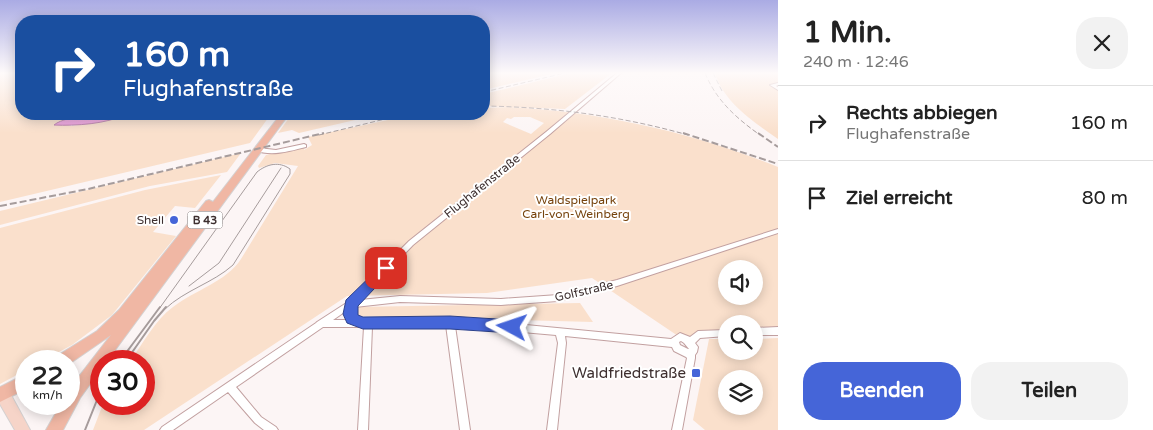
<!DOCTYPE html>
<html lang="de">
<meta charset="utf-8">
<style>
:root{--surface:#fff;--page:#f2f2f2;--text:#222;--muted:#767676;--line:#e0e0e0;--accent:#4565d8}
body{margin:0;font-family:"Varela Round",sans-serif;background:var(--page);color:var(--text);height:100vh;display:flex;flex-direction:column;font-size:19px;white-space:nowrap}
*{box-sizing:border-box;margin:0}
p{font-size:16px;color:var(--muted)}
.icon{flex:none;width:28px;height:28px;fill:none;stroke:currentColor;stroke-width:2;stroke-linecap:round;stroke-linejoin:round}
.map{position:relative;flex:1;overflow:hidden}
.details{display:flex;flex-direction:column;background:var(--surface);width:375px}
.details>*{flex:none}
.banner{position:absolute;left:15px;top:15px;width:475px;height:105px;border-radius:20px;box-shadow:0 2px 12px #0003;background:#1a4fa0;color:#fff;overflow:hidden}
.buttons{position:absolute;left:718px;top:260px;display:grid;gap:10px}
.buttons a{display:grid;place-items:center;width:45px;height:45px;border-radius:50%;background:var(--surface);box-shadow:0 2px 12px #0003;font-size:25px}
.speed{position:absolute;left:15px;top:350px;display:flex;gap:10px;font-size:25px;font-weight:700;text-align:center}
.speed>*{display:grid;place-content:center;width:65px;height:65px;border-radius:50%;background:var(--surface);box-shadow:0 2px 12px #0003;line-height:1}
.speed small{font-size:12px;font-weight:400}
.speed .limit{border:8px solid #d22;background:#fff;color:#111}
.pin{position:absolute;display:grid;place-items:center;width:42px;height:42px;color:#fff;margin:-21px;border-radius:10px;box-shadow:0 2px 8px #0006}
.me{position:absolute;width:55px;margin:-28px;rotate:275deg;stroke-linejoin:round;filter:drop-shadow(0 0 4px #0008)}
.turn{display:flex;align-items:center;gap:18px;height:105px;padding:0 25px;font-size:22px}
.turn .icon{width:65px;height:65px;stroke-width:2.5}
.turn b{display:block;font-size:35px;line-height:42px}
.round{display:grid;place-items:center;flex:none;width:52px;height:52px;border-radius:20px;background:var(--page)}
.head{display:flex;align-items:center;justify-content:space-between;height:85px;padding:0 25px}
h1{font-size:30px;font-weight:700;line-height:38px}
.cta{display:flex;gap:10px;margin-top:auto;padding:10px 25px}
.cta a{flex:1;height:58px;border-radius:20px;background:var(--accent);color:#fff;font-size:20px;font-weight:700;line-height:58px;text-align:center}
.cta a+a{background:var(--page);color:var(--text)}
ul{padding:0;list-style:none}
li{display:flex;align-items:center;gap:15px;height:75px;padding:0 25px;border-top:1px solid var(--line)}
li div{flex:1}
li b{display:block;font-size:19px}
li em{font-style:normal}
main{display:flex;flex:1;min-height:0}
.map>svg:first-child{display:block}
</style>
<main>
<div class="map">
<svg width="778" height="430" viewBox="0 0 778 430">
<rect width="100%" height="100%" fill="#fcf5f5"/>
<g fill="#fae0cc" fill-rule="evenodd">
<polygon points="0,73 21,73 21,114 84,114 69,120 58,122 71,126 87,124 119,118 126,114 271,114 250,143 0,202"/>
<polygon points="484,73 556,73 484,90"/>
<polygon points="571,73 612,73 565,109 484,106 484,94"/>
<path d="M 715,73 L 778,73 L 778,139 C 754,122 724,103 715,73 Z"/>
<path d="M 509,107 C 601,112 692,132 778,167 L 778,331 L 754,332 L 754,324 L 726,324 L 726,334 L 681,338 L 592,278 L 487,293 L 347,296 L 144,430 L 93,430 L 103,404 L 144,404 L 144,361 L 130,361 C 143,344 155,320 173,307 C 195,290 226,282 241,259 L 298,166 L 275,163 L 259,168 L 258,166 L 266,155 L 305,145 L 304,150 L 312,145 L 308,137 L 416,114 L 484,114 L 484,108 ZM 514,117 L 530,117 L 544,123 L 531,134 L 503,122 L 507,118 L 511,119 ZM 726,269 L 754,269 L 754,296 L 726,296 Z"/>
<polygon points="292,114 381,114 299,133 292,130 278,133"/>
<polygon points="241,153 227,172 150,186 0,225 0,211"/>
<polygon points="221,175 195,208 175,206 153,232 176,236 112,315 72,345 42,361 26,361 26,370 0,384 0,228 145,190"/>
<polygon points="580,303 593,322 358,316 356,307"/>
<path d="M 778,338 L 778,430 L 705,430 L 693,420 L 709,339 L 726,339 L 726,351 L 754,351 L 754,339 ZM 726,379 L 754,379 L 754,406 L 726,406 Z"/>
</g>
<path fill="#ee9ddf" stroke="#b97caa" d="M 84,114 L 126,114 C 108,124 75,126 54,125 C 61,119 75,118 84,114 Z"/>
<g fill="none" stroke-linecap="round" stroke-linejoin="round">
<defs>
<g id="minor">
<path d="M 617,73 L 621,73 L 550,134 L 413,245 L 360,300 L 400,296 L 501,299 L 558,295 L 617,280 L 778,229 L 778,233 L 617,286 L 558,301 L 501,305 L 400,302 L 355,307 L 354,313 L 355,317 L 363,320 L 450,319 L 494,322 L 671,339 L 680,333 L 690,337 L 698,331 L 726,330 L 726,336 L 700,338 L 695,343 L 698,347 L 697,352 L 695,355 L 695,358 L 682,430 L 672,430 L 687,358 L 686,357 L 674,351 L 672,347 L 565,336 L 566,343 L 557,430 L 547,430 L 558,343 L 556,335 L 455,326 L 470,430 L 460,430 L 446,325 L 372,327 L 368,430 L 358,430 L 364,327 L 323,327 L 236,387 L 261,417 L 276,427 L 278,430 L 264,430 L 255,423 L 228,392 L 173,430 L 160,430 L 162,427 L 316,323 L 317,322 L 348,302 L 409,241 L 546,132 ZM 346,311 L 349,320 L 333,320 ZM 681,341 L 684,343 L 689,349 L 688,349 L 680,345 L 679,342 Z"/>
<polygon points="778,83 778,85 776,86 778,87 778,90 770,85"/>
<path d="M 304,144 L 306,145 L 306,147 C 290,151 271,157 255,150 L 258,148 L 276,150 Z"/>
<polygon points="778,327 778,335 754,335 754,328"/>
</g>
<polygon id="major" points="0,390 11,395 30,430 15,430 0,404"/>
<g id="highway">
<polygon points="281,114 289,114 107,361 101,361 101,369 80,398 63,430 46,430 61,404 69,404 70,388 111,335 69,364 69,361 55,361 57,356 97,331 119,310 206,201 209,200 213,202"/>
<polygon points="26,374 26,389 0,402 0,387"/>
</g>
</defs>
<use href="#minor" stroke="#c2a0a0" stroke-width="2"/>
<use href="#major" stroke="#d4d1d1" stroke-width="2"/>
<use href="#highway" stroke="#d4d1d1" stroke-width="2"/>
<use href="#minor" fill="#fff" fill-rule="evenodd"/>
<use href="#major" fill="#f6d4c8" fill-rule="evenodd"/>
<use href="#highway" fill="#f0b7a4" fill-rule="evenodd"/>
<g stroke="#a69c9c" stroke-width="1">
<polyline points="189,286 219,263 281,168"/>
<path d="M 159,309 L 257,172 C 267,164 279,161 290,169 L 290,174 L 233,265 C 213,283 185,290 165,309"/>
</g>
<g stroke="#a69c9c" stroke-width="2">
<polyline points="120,361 160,307"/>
<polyline points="126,361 154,321 166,307"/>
<polyline points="85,430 101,390"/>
</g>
<g stroke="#a69c9c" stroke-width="1" stroke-dasharray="5 2.5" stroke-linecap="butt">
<path d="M 705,73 C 716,100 736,118 760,135"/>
<polyline points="713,73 723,93"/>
<polyline points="484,92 565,73"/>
<path d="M 484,106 C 553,107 621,116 688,135"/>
<polyline points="319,135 406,114"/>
</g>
<g stroke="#a69c9c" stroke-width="2" stroke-dasharray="7 3" stroke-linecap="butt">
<polyline points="683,133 778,164"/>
<polyline points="758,133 778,147"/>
<polyline points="0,206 88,189 324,133"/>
</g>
</g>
<linearGradient id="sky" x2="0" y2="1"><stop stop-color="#aaabe4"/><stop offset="0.55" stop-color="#fefafa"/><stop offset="1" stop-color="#fefafa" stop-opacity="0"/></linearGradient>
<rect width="778" height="133" fill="url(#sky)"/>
<polygon fill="#4565d8" stroke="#2d428c" points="386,263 391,265 393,268 391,271 358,306 358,315 363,317 450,316 512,320 517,322 519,327 517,331 512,333 450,329 363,329 347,323 343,314 346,300 382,265"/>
<g fill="#4565d8" stroke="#fff" stroke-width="2">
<circle cx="174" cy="220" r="5"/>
<rect x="691" y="368" width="10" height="10" rx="2.5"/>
</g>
<g text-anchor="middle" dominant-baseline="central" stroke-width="4" stroke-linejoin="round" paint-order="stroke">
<rect fill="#fff" stroke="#776d6d" stroke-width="1" x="187.5" y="211.5" width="35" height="17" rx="4"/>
<g font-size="11" font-weight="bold" fill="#3d2f2f">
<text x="205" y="220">B 43</text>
</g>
<g font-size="12" fill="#3d2f2f" stroke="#fff">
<text transform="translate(482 186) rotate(-39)">Flughafenstraße</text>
<text transform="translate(584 291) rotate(-13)">Golfstraße</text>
</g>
<g font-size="12" fill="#76430d" stroke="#fff">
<text x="576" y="200">Waldspielpark<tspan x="576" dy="14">Carl-von-Weinberg</tspan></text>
</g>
<g font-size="12" fill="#3d2f2f" stroke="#fff" text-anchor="end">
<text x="164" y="220">Shell</text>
</g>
<g font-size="15" fill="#3d2f2f" stroke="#fff" text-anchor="end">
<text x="686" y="373">Waldfriedstraße</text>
</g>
</g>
</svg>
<div class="buttons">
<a><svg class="icon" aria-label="sound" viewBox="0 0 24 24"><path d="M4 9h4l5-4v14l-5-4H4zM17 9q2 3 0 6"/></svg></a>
<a><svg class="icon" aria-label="search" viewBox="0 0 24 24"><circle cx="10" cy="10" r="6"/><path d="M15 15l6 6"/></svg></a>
<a><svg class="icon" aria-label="layers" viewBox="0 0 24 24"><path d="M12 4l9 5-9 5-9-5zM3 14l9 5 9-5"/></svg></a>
</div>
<div class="speed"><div>22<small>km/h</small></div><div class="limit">30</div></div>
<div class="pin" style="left:386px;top:268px;background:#d93025"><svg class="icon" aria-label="arrive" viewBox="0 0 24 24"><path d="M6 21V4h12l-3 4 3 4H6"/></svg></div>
<svg class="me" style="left:512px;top:327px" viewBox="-20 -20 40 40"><path d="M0-17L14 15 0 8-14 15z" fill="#4565d8" stroke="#fff" stroke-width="4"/></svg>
<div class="banner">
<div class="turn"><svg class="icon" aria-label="right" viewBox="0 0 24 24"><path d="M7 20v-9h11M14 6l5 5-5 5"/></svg><div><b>160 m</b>Flughafenstraße</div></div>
</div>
</div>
<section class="details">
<div class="head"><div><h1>1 Min.</h1><p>240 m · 12:46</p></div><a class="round"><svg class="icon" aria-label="close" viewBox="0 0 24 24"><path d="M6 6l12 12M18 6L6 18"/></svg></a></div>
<ul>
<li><svg class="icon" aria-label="right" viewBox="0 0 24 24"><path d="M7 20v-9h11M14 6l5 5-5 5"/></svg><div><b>Rechts abbiegen</b><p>Flughafenstraße</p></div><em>160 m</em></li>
<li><svg class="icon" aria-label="arrive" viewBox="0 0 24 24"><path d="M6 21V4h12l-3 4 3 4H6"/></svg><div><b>Ziel erreicht</b></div><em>80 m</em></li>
</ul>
<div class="cta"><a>Beenden</a><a>Teilen</a></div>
</section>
</main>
